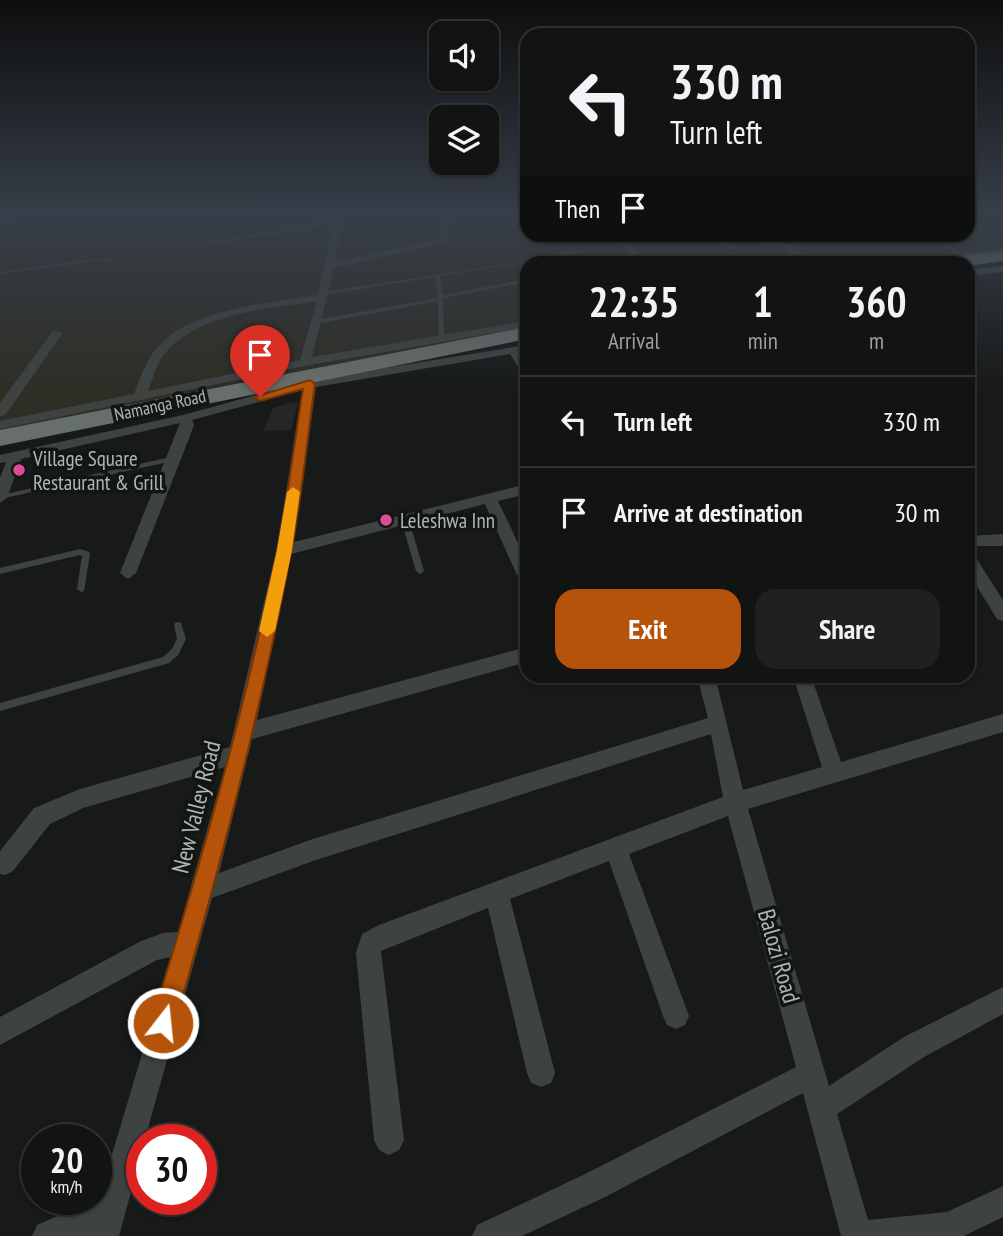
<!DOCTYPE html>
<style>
:root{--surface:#121413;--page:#1f2121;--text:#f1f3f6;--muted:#9c9ea0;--line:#313333;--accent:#b45309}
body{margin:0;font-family:"PT Sans Narrow",sans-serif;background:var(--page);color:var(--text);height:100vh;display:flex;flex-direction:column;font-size:26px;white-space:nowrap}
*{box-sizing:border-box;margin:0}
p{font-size:23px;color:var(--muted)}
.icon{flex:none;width:38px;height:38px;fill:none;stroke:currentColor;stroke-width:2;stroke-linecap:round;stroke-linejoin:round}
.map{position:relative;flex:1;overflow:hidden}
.panel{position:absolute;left:520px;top:256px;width:455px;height:427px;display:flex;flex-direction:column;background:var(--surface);border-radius:21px;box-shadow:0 2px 5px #0004,0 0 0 2px var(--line)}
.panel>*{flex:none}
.guide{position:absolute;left:520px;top:28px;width:455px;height:214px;border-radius:21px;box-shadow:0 2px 5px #0004,0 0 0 2px var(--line);background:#121413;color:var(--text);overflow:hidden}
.fabs{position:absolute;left:429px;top:21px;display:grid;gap:14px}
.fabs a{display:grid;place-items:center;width:70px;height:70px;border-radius:14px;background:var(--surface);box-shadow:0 2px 5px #0004,0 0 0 2px var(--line);font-size:35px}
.speed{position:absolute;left:21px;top:1124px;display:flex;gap:14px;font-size:35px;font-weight:700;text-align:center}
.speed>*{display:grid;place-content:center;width:91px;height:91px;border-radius:50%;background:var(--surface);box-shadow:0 2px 5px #0004,0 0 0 2px var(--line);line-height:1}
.speed small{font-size:18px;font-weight:400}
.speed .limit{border:10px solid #d22;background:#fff;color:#111}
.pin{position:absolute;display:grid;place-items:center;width:60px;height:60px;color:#fff;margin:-72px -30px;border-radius:50% 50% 50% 0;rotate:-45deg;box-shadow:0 0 7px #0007}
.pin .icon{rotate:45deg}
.me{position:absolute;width:77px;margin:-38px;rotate:16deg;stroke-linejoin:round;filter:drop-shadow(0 0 5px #0008)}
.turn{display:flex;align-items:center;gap:24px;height:147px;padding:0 35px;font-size:32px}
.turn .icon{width:91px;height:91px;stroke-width:2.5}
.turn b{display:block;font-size:49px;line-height:60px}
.then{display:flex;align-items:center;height:66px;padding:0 35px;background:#0003;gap:14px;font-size:26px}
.eta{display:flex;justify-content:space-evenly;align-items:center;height:119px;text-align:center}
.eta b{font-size:42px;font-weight:700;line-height:49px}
.cta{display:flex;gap:14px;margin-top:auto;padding:14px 35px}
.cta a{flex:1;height:80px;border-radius:21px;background:var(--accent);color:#fff;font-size:28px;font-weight:700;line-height:80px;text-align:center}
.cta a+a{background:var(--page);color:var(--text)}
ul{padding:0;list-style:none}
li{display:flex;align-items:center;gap:21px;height:91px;padding:0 35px;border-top:2px solid var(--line)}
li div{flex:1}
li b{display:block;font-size:26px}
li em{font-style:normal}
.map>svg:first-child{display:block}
</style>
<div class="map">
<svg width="1003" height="1236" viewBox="0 0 1003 1236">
<rect width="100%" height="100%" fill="#181a19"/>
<polygon fill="#242726" points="292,402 298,402 291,430 263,431 273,408"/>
<polygon fill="#2e2e26" points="0,215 527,215 527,234 968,234 968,215 1003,215 1003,256 954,262 527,262 527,333 0,438"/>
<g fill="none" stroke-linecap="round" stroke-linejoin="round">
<g fill="#3e4342" fill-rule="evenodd">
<polygon points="701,234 722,234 721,235 736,249 732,250 716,236 679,239 677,238"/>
<polygon points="931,234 936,234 963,256 959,257"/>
<polygon points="621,240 625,240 646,262 642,262 636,257 596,260 596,258 598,258 633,254 621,242"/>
<polygon points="782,241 784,241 784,243 763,246 761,245"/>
<polygon points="578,251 580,251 580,253 561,255 545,262 527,262 440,276 443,295 527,279 527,282 443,298 444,339 439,338 438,301 316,324 313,322 316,320 438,298 435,277 324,295 322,294 322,292 533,260 540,261 558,253"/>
<polygon points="103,258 112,258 111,262 109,263 107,262 107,260 103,260 0,274 0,272"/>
<polygon points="175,456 178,458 177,460 0,499 1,495"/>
<polygon points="405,517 409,520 424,571 420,574 416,571 401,520"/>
<polygon points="80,549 89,552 90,554 84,591 81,592 77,589 82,556 80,555 0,574 0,568"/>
<polygon points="178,622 181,623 186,639 178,655 169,663 0,711 0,703 163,657 172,649 177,639 174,625 175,623"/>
</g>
<g fill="#3e4342" fill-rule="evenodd">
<polygon points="9,215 18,215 0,229 0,222"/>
<path d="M 335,215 L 343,215 L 335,262 L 437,239 L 441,236 L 440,215 L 448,215 L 451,237 L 443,243 L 334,268 L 312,357 L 527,321 L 527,327 L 305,366 L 0,429 L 0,421 L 134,394 C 140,379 145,362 156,349 C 190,308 269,303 318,295 L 333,225 L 208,245 L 203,242 L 334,220 ZM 317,301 L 300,360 L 148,391 C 153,378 157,362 166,352 C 202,312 267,309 317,301 Z"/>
<polygon points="995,215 1003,215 1003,221"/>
<polygon points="769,234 779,234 812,262 802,262"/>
<polygon points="1003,248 1003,254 934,262 910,262 915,259"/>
<polygon points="1003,266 1003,272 968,276 968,270"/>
<polygon points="53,331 63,333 5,415 0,416 0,403"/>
<polygon points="527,345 527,351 520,353 527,362 527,375 523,374 510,354 316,387 294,542 527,484 527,494 498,501 527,562 527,576 517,575 485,504 291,554 257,720 527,647 527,662 252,739 219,873 313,839 708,718 697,676 715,676 743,790 822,767 793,676 811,676 841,762 1003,714 1003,732 748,809 829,1086 904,1037 1003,987 1003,1014 924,1057 837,1114 868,1220 947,1212 1003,1186 1003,1217 964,1236 841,1236 803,1093 605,1197 522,1236 472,1236 477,1225 583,1175 796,1067 728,816 629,854 689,1016 685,1025 676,1029 667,1025 663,1016 609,861 510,899 555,1073 551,1083 541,1087 531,1083 527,1073 488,908 381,951 404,1140 399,1150 389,1155 379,1150 374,1140 356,953 362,934 379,925 723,797 711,734 313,861 212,898 145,1139 142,1139 142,1152 119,1236 32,1236 37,1225 99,1198 171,957 157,960 0,1045 0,1017 141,941 163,933 178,932 225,767 83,808 50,824 12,872 4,875 0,874 0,851 34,808 80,789 230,747 276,551 303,390 192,420 194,425 188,441 136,573 128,579 120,573 180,423 21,459 7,498 0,503 0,478 6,462 0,463 0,455 183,415 310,380"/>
<polygon points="1003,534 1003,546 968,546 968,536"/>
<polygon points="968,553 974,555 1003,600 1003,621 997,619 968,572"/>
</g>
<g fill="#666f6b" fill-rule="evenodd">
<polygon points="1003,251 1003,261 968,266 968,262 947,262 956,257"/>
<polygon points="527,327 527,339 0,446 0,430"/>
</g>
</g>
<linearGradient id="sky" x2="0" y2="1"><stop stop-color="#0d0e0e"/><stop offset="0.55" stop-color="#373e49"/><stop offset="1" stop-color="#373e49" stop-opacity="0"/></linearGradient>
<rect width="1003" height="388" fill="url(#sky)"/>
<path fill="#b45309" stroke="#753606" stroke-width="2" d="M 310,380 L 315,384 C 307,440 302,497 291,552 C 261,711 220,868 175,1023 L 172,1032 L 163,1035 L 155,1032 L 151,1023 C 199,868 245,711 277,551 C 288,498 294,443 303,389 L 260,401 L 254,397 Z"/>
<polygon fill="#f59e0b" points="293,487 300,492 292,550 275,631 267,637 259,631 277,550 287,492"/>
<g fill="#dd4d97" stroke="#131514" stroke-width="2.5">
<circle cx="19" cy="470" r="7"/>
<circle cx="386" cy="520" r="7"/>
</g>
<g text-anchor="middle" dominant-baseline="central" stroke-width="7" stroke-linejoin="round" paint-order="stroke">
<g font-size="18" fill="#acb8b2" stroke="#131514">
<text transform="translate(160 405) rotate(-12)">Namanga Road</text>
</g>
<g font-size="21" fill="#acb8b2" stroke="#131514" text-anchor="start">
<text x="33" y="458">Village Square<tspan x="33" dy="24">Restaurant &amp; Grill</tspan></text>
<text x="400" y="520">Leleshwa Inn</text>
</g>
<g font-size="24" fill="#acb8b2" stroke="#131514">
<text transform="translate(196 807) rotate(-76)">New Valley Road</text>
<text transform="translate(779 956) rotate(74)">Balozi Road</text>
</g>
</g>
</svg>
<div class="fabs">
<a><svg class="icon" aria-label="sound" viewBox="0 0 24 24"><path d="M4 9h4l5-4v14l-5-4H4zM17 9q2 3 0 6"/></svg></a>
<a><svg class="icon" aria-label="layers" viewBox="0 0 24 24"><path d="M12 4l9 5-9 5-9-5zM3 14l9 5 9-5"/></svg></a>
</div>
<div class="speed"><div>20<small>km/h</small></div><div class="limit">30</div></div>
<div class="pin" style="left:260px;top:397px;background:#d93025"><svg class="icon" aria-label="arrive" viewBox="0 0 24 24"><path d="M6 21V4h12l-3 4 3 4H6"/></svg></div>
<svg class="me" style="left:163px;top:1023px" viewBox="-20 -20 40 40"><circle r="17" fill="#b45309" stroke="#fff" stroke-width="3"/><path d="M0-11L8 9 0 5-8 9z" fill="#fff"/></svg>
<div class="guide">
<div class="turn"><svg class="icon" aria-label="left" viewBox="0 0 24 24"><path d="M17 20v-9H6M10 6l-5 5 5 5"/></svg><div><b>330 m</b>Turn left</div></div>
<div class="then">Then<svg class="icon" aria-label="arrive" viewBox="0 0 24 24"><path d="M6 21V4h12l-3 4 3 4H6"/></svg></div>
</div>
<section class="panel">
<div class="eta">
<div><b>22:35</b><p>Arrival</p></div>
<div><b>1</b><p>min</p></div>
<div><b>360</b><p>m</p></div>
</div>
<ul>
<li><svg class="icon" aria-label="left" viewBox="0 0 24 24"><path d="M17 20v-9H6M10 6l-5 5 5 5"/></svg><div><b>Turn left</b></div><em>330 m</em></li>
<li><svg class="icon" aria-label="arrive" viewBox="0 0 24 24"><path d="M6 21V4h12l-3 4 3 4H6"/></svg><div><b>Arrive at destination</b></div><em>30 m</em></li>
</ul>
<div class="cta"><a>Exit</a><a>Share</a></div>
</section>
</div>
